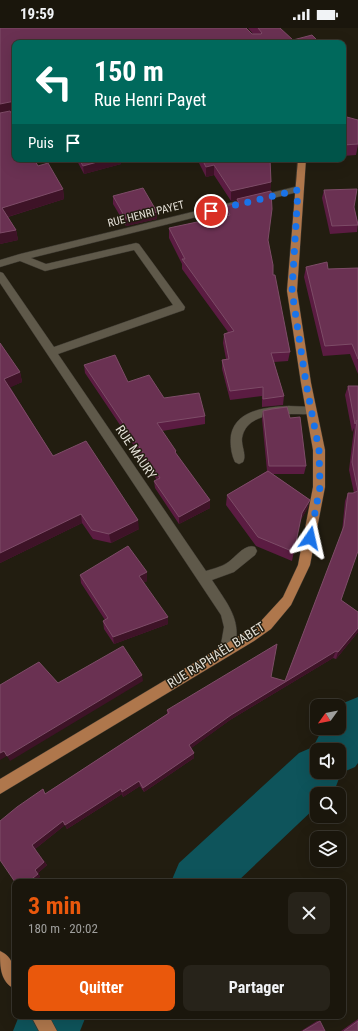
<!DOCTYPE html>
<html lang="fr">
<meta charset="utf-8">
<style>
:root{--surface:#1a160c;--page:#27231a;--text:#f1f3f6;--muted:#9f9f9d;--line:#38352d;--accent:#ea580c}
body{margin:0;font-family:"Roboto Condensed",sans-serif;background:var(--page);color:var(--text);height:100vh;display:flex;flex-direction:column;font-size:15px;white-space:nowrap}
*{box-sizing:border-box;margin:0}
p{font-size:13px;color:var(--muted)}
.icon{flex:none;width:22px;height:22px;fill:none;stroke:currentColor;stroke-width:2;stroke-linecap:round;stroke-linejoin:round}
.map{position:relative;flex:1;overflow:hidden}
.details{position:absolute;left:12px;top:851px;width:334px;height:140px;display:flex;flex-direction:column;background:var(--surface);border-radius:8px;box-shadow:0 4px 16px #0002,0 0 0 1px var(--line)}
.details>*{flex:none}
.hud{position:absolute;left:12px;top:12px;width:334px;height:122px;border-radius:8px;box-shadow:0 4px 16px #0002,0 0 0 1px var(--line);background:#00695c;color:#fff;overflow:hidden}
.needle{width:26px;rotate:237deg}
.controls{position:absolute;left:310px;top:671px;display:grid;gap:8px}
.controls a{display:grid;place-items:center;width:36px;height:36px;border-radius:8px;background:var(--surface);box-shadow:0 4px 16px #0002,0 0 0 1px var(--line);font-size:20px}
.pin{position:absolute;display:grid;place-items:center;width:34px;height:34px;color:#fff;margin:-17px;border:2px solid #fff;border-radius:50%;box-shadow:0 1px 4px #0007}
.me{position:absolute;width:44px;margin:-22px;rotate:11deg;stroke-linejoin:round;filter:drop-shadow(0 0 3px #0008)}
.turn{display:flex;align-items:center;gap:14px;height:84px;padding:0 16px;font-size:18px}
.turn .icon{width:52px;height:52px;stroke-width:2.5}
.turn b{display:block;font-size:28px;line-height:34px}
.then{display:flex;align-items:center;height:38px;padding:0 16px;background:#0003;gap:8px;font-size:15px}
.round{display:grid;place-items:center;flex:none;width:42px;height:42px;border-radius:8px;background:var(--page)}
.summary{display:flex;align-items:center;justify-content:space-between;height:68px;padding:0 16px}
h1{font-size:24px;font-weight:700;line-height:30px;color:var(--accent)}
.action{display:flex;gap:8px;margin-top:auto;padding:8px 16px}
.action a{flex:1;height:46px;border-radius:8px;background:var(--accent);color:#fff;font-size:16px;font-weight:700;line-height:46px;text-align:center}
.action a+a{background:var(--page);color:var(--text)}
.status{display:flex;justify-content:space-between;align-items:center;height:28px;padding:0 20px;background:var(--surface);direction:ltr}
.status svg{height:11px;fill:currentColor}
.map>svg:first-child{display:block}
</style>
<div class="status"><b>19:59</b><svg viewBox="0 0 49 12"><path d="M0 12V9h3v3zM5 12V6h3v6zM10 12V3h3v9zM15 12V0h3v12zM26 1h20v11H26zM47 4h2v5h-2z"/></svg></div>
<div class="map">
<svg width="358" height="1003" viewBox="0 0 358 1003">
<rect width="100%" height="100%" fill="#221d10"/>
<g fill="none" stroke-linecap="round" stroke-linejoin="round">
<g fill="#0e545b" fill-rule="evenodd">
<path d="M 358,669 L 358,735 L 355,739 L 341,745 L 335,761 L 329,766 L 317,766 L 317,778 L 237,854 L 171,854 L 179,835 L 299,725 L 313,719 L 323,700 L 339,700 L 339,679 L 341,676 ZM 317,722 L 339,722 L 339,744 L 317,744 Z"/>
<polygon points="19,988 86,988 80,1003 13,1003"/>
</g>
<defs>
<g id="minor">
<polygon points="15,85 15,91 0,94 0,88"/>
<path d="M 299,158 L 302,159 L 304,161 L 302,163 L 31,230 L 46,236 L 136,215 L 139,216 L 185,279 L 184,282 L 58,326 L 206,543 C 212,541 221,539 227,535 C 235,530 245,515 255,519 L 257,523 L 255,527 L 234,544 L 212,552 C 228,577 245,595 232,626 L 227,628 L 222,626 L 220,622 L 224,599 L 221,587 L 0,255 L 0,244 L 3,245 L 54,319 L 173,277 L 134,222 L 45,243 L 20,233 L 0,239 L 0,232 L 20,226 Z"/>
<path d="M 289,378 L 315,379 L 316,382 L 315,385 L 311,386 C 289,387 247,381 242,410 C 241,418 247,427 243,434 L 239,436 L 235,434 C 231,426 230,416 231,407 C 236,381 268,379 289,378 Z"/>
</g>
<g id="major">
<polygon points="298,131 306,131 297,263 311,355 325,422 325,459 310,537 291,577 271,601 254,613 0,766 0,751 244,605 261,593 283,569 298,537 313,459 313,422 301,355 287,263"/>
<path d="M 0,923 C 16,930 15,946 15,961 C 0,954 0,938 0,923 Z"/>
<polygon points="31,988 49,988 57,1003 39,1003"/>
</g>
</defs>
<use href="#minor" stroke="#3b372f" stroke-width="1"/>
<use href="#major" stroke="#3b372f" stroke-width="1"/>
<use href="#minor" fill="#5f594a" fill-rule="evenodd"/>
<use href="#major" fill="#af774c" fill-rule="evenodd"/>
</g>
<g fill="#5b1c42">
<polygon points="0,0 253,6 248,0 280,0 293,12 320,15 15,15 15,84 11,84 15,131 38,138 63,161 64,171 8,189 16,202 18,212 0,216"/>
<polygon points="343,88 358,92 358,117 356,127 343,128"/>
<polygon points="76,131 120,131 121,136 84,146"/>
<polygon points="197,131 270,131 271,154 270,163 268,212 273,247 290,324 288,333 274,334 284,368 283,377 262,379 262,368 230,372 222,341 222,332 226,331 223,315 224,306 228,304 182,241 182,236 169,210 169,200 225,188 225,178 236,175 237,172 231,173 214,147 206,149"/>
<polygon points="283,131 297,131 283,132"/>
<polygon points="324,162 354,179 358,195 357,204 330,206 322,170"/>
<polygon points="113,168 157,184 157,191 126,198 113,176"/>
<polygon points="306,239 328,241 358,240 358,346 350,326 323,328 304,249"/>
<polygon points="0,315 20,344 22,354 10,359 53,428 139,501 111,515 93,511 82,495 0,535"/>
<polygon points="84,337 128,354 205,388 205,396 162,403 176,426 210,472 210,480 179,496 155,460 154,453 157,452 85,345"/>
<polygon points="348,358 358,358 358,523 341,572 358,584 358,604 336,631 333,630 230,692 191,720 194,725 194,730 144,764 140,758 123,769 122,766 67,801 65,797 35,821 47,837 38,845 40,849 15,854 45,766 167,686 167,682 271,649 285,653 342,504 345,473 348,465 354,465 349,442 354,400 352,404 345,367"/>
<polygon points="263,383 306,438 304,446 273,446 310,472 307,481 300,493 292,533 256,518 226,477 227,467 267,443 262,391"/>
<polygon points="80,547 147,553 143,555 168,596 114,616 104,601 103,593 105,592 81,555"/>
<polygon points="358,991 358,1003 341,1003"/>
<polygon points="317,993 320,993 325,1003 301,1003"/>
</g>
<g fill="#3e1327">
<polygon points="15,73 15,84 0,86 0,76"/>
<polygon points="108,131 120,131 121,136 84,146 83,138"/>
<polygon points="214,137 214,147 206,149 206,139"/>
<polygon points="271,154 270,164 231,173 231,163"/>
<polygon points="63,161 64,171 4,190 2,180"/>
<polygon points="157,184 157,191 126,198 126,191"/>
<polygon points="16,202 18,212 0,216 0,205"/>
<polygon points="20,344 22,354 7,361 4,351"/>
<polygon points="210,472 210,480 179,496 179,489"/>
<polygon points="310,472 307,481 300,494 302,485"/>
<polygon points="81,486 82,495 0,535 0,525"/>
<polygon points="138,492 139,501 111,515 109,506"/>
<polygon points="147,544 147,553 140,557 139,548"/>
<polygon points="168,589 168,596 114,616 113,609"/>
<polygon points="358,600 358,604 336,631 338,624"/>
<polygon points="336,623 333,630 230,692 189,722 189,717 231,687"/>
<polygon points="142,647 143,653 10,733 7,728"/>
<polygon points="4,723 7,728 0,732 0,725"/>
<polygon points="194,725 194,730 144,764 143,760"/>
<polygon points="139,753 140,758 123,769 122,764"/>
<polygon points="121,761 122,766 67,801 65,797"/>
<polygon points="63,793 65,797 35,821 47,837 38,845 40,849 34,854 28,854 35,842 32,817"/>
</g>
<g fill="#6a3152" stroke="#7d4c67">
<polygon points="0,0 246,0 252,6 261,6 262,5 258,0 280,0 293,12 312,7 320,15 15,15 15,73 0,76"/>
<polygon points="10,83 15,92 15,131 34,131 38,138 48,135 63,161 2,180 16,202 0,205 0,85"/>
<polygon points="343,88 358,92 358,116 343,117"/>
<polygon points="79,131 108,131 83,138"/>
<polygon points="202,131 270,131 271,154 231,163 214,137 206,139"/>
<polygon points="143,160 157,184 126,191 113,168"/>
<polygon points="357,161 354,179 358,197 332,198 324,162"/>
<polygon points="271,163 272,181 268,212 273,237 273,247 275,247 290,324 271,325 284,368 263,371 263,359 230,363 222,332 229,331 224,306 234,303 182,231 185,231 169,200 230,187 225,178 239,175 237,171"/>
<polygon points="327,234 328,241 358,240 358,331 352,316 325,318 306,239"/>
<polygon points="0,315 20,344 4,351 53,428 86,413 138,492 109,506 92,502 81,486 0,525"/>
<polygon points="115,327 128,354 149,347 164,370 199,365 205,388 157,395 176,423 175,424 210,472 179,489 154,453 160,450 84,337"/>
<polygon points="348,358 358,358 358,523 341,572 358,584 358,600 338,624 336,623 231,687 189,717 194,725 143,760 139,753 122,764 121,761 65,797 63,793 32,817 44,834 35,842 38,846 28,854 15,854 0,832 0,793 17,779 43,761 45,766 169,685 167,682 277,616 271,649 285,653 344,498 348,465 353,465 358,463 352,434 357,392 355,396"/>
<polygon points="287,379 290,390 300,389 306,438 269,438 263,383 272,381"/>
<polygon points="268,443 310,472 302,485 294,524 258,509 227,467"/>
<polygon points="128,518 147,544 139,548 168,589 113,609 103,593 108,590 80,547"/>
<polygon points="123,618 142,647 7,728 4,723 0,725 0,657 39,634 58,655"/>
<polygon points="320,993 325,1003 303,1003"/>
<polygon points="358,993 358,1003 344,1003"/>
</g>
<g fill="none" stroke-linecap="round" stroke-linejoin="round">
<polyline stroke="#1a73e8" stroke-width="7" stroke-dasharray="0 12.6" points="211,183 298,162 292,263 306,355 319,422 320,459 310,510"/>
</g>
<g text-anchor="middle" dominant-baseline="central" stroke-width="3" stroke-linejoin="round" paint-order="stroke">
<g font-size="11" fill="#e3dfd6" stroke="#221d10">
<text transform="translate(146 186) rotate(-14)">RUE HENRI PAYET</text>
</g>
<g font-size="13" fill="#e3dfd6" stroke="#221d10">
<text transform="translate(136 424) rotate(56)">RUE MAURY</text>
<text transform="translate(216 627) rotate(-32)">RUE RAPHAËL BABET</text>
</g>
</g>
</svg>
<div class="controls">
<a><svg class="needle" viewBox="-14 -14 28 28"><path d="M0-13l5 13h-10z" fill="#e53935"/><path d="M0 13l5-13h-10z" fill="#9f9f9d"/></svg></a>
<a><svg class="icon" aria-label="sound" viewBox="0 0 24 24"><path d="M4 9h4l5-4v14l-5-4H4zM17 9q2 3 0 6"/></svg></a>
<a><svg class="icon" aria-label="search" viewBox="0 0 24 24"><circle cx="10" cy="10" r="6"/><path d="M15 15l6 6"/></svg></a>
<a><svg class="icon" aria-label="layers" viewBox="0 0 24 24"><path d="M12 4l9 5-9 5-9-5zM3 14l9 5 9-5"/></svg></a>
</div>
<div class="pin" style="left:211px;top:183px;background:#d93025"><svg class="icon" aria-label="arrive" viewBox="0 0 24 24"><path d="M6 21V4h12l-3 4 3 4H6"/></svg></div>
<svg class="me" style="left:310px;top:510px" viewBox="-20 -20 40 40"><path d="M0-17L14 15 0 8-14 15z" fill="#1a73e8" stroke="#fff" stroke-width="4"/></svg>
<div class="hud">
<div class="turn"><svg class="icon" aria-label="left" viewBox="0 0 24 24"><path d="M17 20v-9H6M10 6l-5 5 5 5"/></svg><div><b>150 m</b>Rue Henri Payet</div></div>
<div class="then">Puis<svg class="icon" aria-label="arrive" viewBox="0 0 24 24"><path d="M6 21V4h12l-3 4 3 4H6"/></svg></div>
</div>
<section class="details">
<div class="summary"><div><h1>3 min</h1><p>180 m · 20:02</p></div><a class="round"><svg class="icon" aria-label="close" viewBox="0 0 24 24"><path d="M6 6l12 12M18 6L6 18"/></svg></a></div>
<div class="action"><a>Quitter</a><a>Partager</a></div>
</section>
</div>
